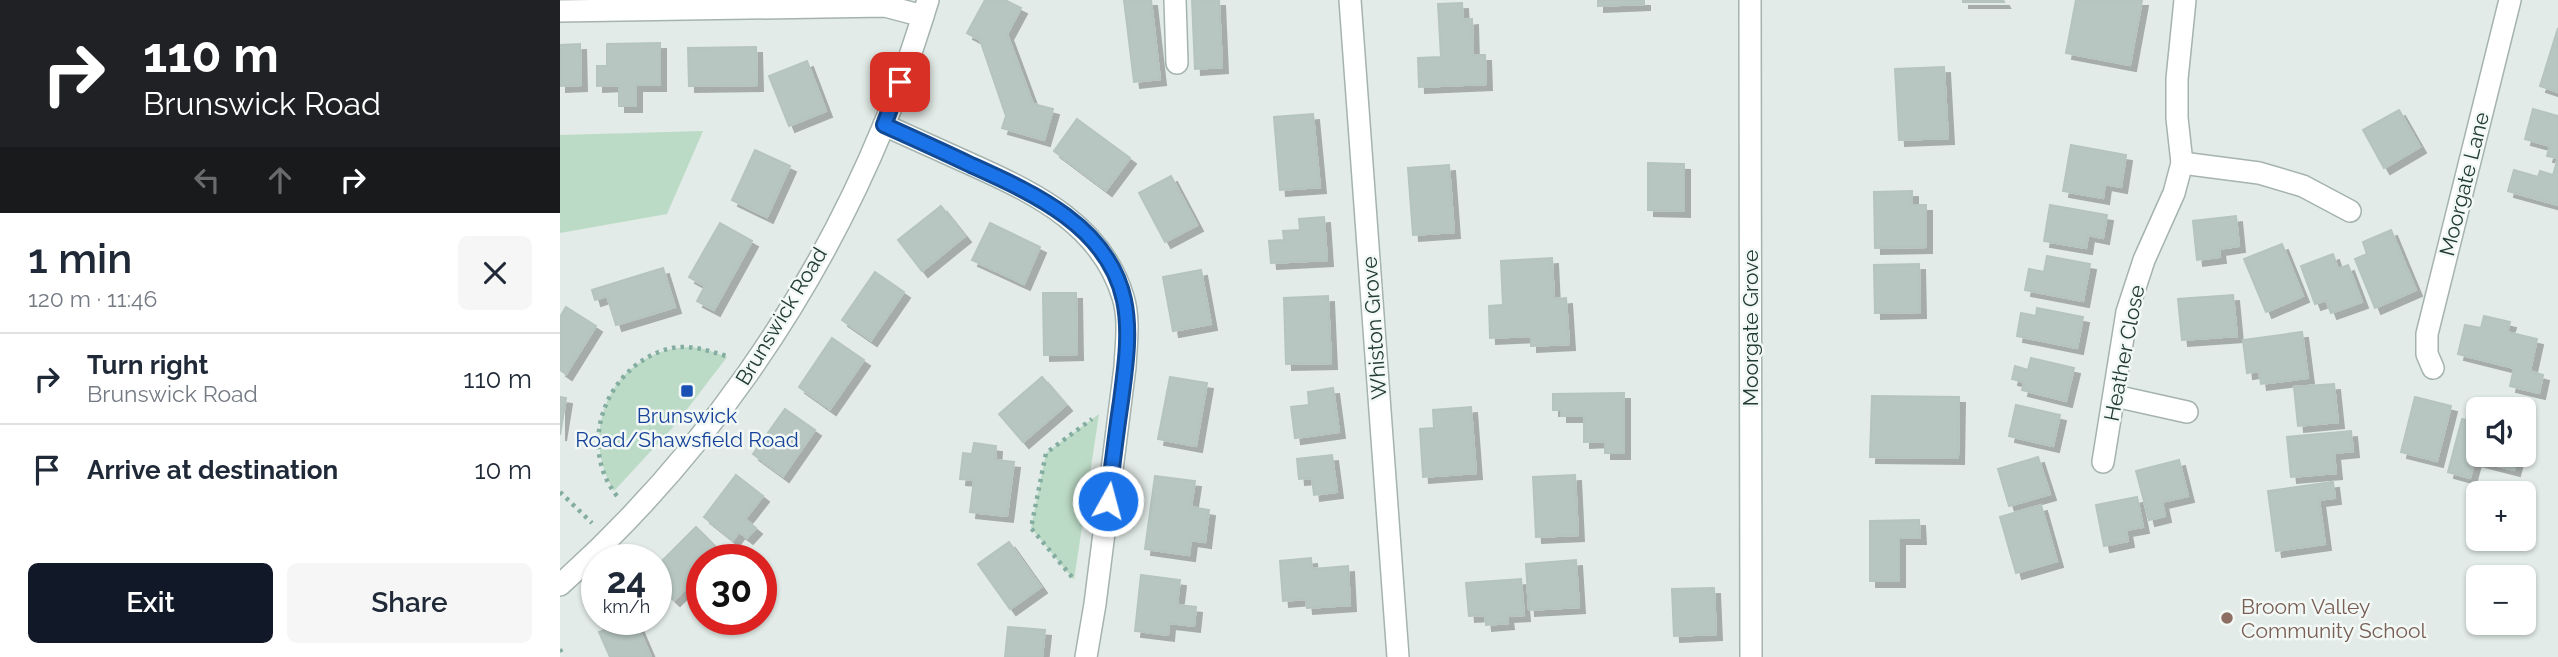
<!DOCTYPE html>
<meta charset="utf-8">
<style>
:root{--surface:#fff;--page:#f6f6f7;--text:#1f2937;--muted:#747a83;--line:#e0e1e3;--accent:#111827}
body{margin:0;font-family:Raleway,sans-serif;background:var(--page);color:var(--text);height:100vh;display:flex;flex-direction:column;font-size:26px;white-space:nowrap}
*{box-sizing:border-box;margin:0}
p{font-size:23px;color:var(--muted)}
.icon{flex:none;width:38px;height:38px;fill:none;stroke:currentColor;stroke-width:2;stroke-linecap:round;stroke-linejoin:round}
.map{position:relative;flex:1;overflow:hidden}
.details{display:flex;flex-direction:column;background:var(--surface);width:560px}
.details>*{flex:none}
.top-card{background:#202124;color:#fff;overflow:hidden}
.buttons{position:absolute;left:1906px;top:397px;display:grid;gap:14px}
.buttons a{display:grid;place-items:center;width:70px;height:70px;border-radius:10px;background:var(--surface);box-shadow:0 2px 5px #0004;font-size:35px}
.speed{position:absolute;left:21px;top:544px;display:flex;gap:14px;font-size:35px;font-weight:700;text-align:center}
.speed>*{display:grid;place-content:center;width:91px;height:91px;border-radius:50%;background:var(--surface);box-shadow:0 2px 5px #0004;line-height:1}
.speed small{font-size:18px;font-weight:400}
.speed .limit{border:10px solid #d22;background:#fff;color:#111}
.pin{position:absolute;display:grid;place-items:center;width:60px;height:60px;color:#fff;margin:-30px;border-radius:14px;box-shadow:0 4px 10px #0006}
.me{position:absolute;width:77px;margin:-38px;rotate:7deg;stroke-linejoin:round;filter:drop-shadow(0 0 5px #0008)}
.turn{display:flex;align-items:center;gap:24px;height:147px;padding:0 28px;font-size:32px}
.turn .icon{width:91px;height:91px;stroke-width:2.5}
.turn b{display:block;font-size:49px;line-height:60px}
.lanes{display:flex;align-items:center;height:66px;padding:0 28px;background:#0003;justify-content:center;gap:35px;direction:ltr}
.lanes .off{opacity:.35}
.round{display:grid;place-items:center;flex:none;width:74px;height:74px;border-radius:10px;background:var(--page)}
.headline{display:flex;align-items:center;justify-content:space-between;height:119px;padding:0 28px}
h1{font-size:42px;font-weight:600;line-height:52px}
.button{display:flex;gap:14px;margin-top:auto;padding:14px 28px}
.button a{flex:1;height:80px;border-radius:10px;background:var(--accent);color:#fff;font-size:28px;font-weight:600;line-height:80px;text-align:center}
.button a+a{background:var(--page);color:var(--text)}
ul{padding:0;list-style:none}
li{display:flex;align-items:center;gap:21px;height:91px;padding:0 28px;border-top:2px solid var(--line)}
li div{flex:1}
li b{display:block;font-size:26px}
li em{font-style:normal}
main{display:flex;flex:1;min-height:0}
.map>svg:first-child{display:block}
</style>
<main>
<section class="details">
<div class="top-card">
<div class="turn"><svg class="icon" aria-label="right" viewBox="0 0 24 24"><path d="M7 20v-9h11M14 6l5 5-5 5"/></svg><div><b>110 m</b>Brunswick Road</div></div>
<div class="lanes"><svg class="icon off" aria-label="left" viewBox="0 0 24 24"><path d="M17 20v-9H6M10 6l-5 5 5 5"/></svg><svg class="icon off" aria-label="ahead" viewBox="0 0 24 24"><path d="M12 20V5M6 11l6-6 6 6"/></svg><svg class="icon" aria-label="right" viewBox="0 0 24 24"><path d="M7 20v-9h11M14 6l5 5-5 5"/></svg></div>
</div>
<div class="headline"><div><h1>1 min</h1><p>120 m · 11:46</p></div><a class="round"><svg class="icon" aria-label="close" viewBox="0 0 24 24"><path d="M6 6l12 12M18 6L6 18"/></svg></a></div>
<ul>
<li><svg class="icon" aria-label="right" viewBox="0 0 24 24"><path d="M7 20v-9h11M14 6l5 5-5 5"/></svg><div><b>Turn right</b><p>Brunswick Road</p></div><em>110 m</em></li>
<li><svg class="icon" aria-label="arrive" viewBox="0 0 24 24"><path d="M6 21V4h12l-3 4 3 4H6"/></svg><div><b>Arrive at destination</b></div><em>10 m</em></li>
</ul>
<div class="button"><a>Exit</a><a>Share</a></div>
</section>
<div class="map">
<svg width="1998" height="657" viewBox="0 0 1998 657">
<defs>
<filter id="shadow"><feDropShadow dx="6" dy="6" stdDeviation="0" flood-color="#0004"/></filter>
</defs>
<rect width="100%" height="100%" fill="#e2ebe7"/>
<g fill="#bcdbc6">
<polygon points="143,131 107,214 0,233 0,135"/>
<path d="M 130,347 L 145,349 L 167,357 L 115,425 L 54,491 C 16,428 55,349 130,347 Z"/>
<polygon points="539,414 514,580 471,528 486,453"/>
</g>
<g fill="#b7c6c0" stroke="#b5c4be" stroke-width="2" filter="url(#shadow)">
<polygon points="425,0 445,0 461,8 447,34 473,104 493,109 484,140 442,128 446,116 420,40 407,33"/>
<polygon points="564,0 591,0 600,79 574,82"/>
<polygon points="632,0 659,0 662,67 635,69"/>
<polygon points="1038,0 1084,0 1084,4 1038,6"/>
<polygon points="1403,0 1443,0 1444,2 1403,2"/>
<polygon points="1516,0 1582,0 1570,65 1506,53"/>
<polygon points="902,3 903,20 912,19 913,55 925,55 926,84 859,87 858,58 881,57 878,4"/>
<polygon points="1998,28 1998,92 1980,86"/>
<polygon points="100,43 100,85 76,85 76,106 59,106 59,85 37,86 37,66 47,66 47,44"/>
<polygon points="20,44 21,85 0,86 0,45"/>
<polygon points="196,47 197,85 129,86 128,48"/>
<polygon points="247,61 266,111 229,126 209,76"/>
<polygon points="1384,67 1388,138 1339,140 1335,69"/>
<polygon points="1973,109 1998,116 1998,205 1948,191 1954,170 1978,177 1980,171 1993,175 1998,158 1987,156 1990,146 1965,139"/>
<polygon points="1839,110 1860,147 1824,168 1803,130"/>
<polygon points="753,114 760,187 720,190 714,117"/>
<polygon points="517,119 570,158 546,190 494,151"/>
<polygon points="1511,145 1566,155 1561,187 1545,184 1543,198 1503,191"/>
<polygon points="195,150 230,166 207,217 172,200"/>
<polygon points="1088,163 1124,164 1124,211 1088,210"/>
<polygon points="889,165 894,232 853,235 848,168"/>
<polygon points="611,176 637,225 605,242 579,193"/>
<polygon points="1352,191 1352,205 1366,205 1366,247 1315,248 1314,192"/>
<polygon points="1490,205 1547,215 1543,238 1528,235 1526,248 1484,241"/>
<polygon points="381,206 405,236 362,271 338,240"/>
<polygon points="1676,216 1679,246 1659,249 1660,257 1637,260 1633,221"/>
<polygon points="764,217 767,260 711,263 709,241 724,240 723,231 740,230 739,219"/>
<polygon points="160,223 192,241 154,310 137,301 145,286 129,277"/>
<polygon points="430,223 480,247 464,284 412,260"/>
<polygon points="1831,230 1856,290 1815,308 1795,259 1807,254 1803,242"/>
<polygon points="1722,244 1743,296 1706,312 1684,259"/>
<polygon points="1773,254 1778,269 1788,265 1802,302 1771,313 1766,300 1755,304 1741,266"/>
<polygon points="1487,256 1530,264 1523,301 1465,290 1469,269 1484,272"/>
<polygon points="992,258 994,299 1006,298 1009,344 971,346 971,336 930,338 929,306 943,305 941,261"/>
<polygon points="1359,264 1360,312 1315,313 1314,265"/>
<polygon points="103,268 115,307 56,325 47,296 35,300 32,290"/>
<polygon points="641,270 651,324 613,331 603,277"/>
<polygon points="315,272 344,292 311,340 282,320"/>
<polygon points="483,293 516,293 517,354 484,355"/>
<polygon points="1673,295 1677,336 1622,340 1618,299"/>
<polygon points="768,296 771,363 726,364 724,298"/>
<polygon points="6,307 36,326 6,374 0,370 0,317"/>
<polygon points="1477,308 1523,317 1517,348 1457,336 1461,313 1476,316"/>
<polygon points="1924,316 1950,322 1947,332 1977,339 1970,371 1983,375 1979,393 1950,386 1954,368 1898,354 1905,325 1921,328"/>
<polygon points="1742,332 1748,378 1701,384 1699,371 1687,373 1683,340"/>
<polygon points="272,338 304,360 270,409 239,387"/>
<polygon points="1471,358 1514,368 1506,401 1462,390 1464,382 1452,379 1455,366 1468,370"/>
<polygon points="482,377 506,405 463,442 439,414"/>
<polygon points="610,377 647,383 636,446 598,439"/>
<polygon points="1774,384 1778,422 1738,426 1734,387"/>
<polygon points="773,388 779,432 735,438 731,407 749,405 748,392"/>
<polygon points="1064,393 1064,453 1045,453 1045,441 1024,442 1024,416 1001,416 1001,410 993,410 993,394"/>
<polygon points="1312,396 1399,397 1398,458 1310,457"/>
<polygon points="0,397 6,398 0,435"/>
<polygon points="1855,397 1891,406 1877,461 1841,452"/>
<polygon points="1456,405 1500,415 1493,446 1449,436"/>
<polygon points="911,407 916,473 863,477 860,429 874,428 873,410"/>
<polygon points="225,409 255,430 223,476 193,454"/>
<polygon points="1902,419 1918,423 1918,455 1958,455 1954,470 1915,460 1910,478 1888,472"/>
<polygon points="1791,431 1793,451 1774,453 1776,473 1731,477 1727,437"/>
<polygon points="414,443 436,446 435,460 454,462 447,516 410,512 414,480 400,479 403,453 412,454"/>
<polygon points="772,455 777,492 754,495 752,478 739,479 737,459"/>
<polygon points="1478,457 1490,494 1449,506 1438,469"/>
<polygon points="1619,460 1628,496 1602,502 1605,516 1589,520 1576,471"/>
<polygon points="176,475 203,496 185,519 196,528 187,538 179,532 173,540 144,517"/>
<polygon points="1015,475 1018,535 976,537 973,477"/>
<polygon points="595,476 635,481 631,507 649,510 645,542 631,540 629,555 585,549"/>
<polygon points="1773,482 1775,498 1759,500 1765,544 1716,551 1708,491"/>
<polygon points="1577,497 1583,527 1566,530 1568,541 1544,546 1536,505"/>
<polygon points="1481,505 1497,561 1456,573 1440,517"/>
<polygon points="1359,520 1360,538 1339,538 1339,581 1310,581 1310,521"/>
<polygon points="136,527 161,552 153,560 142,560 142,572 114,600 96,583 96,567"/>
<polygon points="449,542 481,587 450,609 418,564"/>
<polygon points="751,558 752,569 788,566 790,605 747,608 746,599 723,601 720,561"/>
<polygon points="1016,560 1019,607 969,610 966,564"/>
<polygon points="581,575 620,580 617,605 636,607 634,626 609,623 608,635 575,631"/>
<polygon points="961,579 964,615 947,616 948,623 926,625 925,615 909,616 906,583"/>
<polygon points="1154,588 1156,634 1114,636 1112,589"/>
<polygon points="70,620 75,620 91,657 50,657 39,632"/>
<polygon points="448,627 485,630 482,657 445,657"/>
</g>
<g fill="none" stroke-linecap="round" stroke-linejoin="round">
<defs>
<g id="minor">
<polyline points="615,0 617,63"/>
<polyline points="790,0 838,657"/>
<polyline points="1190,0 1191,657"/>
<polyline points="0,11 325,6 363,16"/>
<path d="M 324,125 C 355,139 386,153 417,167 C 479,195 542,227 563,297 C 570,319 566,345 565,367 L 535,604 L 526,657"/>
<polyline points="1622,163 1699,173 1743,186 1790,211"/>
<polyline points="1873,368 1867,354 1867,334 1950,0"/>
<polyline points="1555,396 1627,412"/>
<polyline points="1543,462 1567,312 1584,260 1614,193 1622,163 1617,118 1617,79 1625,0"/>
<path d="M 0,585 C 141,459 252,300 324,125 C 341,85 355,42 368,0"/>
</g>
</defs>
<use href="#minor" stroke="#a5b3ae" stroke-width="24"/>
<g stroke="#84ada2" stroke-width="4.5" stroke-dasharray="3.5 5" stroke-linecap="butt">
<polyline points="0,492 32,523"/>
<path d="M 57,496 C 15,444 48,362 112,348 C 132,344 151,352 170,357"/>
<polyline points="512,577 471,528 486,453 532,419"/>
<polyline points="0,649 3,657"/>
</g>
<use href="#minor" stroke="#fff" stroke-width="21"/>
</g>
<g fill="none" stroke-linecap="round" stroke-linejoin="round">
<defs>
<path id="route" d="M 340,82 L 324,125 C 353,138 382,151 411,165 C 473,193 548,226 564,300 C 571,333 565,369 561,401 C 556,434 552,468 548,501"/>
</defs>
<use href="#route" stroke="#114b97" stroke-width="18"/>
<use href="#route" stroke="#1a73e8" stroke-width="12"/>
</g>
<rect fill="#1a4fb4" stroke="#f2f8f5" stroke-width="2.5" x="120" y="384" width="14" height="14" rx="3.5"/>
<circle fill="#8d6e63" stroke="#f2f8f5" stroke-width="2.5" cx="1667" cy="618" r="7"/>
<g text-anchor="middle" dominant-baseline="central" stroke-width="5" stroke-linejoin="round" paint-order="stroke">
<g font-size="21" fill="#233b35" stroke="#f2f8f5">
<text transform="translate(1904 184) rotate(-76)">Moorgate Lane</text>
<text transform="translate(221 316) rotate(-59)">Brunswick Road</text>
<text transform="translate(814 328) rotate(-94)">Whiston Grove</text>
<text transform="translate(1190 328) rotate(-90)">Moorgate Grove</text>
<text transform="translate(1564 353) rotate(-79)">Heather Close</text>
</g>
<g font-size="21" fill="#164399" stroke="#f2f8f5">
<text x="127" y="415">Brunswick<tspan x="127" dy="24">Road/Shawsfield Road</tspan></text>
</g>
<g font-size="21" fill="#785e54" stroke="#f2f8f5" text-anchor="start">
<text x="1681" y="606">Broom Valley<tspan x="1681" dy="24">Community School</tspan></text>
</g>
</g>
</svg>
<div class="buttons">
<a><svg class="icon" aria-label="sound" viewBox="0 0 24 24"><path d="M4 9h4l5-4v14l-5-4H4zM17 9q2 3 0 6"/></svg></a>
<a>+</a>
<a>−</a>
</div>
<div class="speed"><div>24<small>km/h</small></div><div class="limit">30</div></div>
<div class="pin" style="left:340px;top:82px;background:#d93025"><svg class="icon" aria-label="arrive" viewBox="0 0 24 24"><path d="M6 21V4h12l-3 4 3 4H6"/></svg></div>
<svg class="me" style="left:548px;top:501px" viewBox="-20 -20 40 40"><circle r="17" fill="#1a73e8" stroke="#fff" stroke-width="3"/><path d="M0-11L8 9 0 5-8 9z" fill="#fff"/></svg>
</div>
</main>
